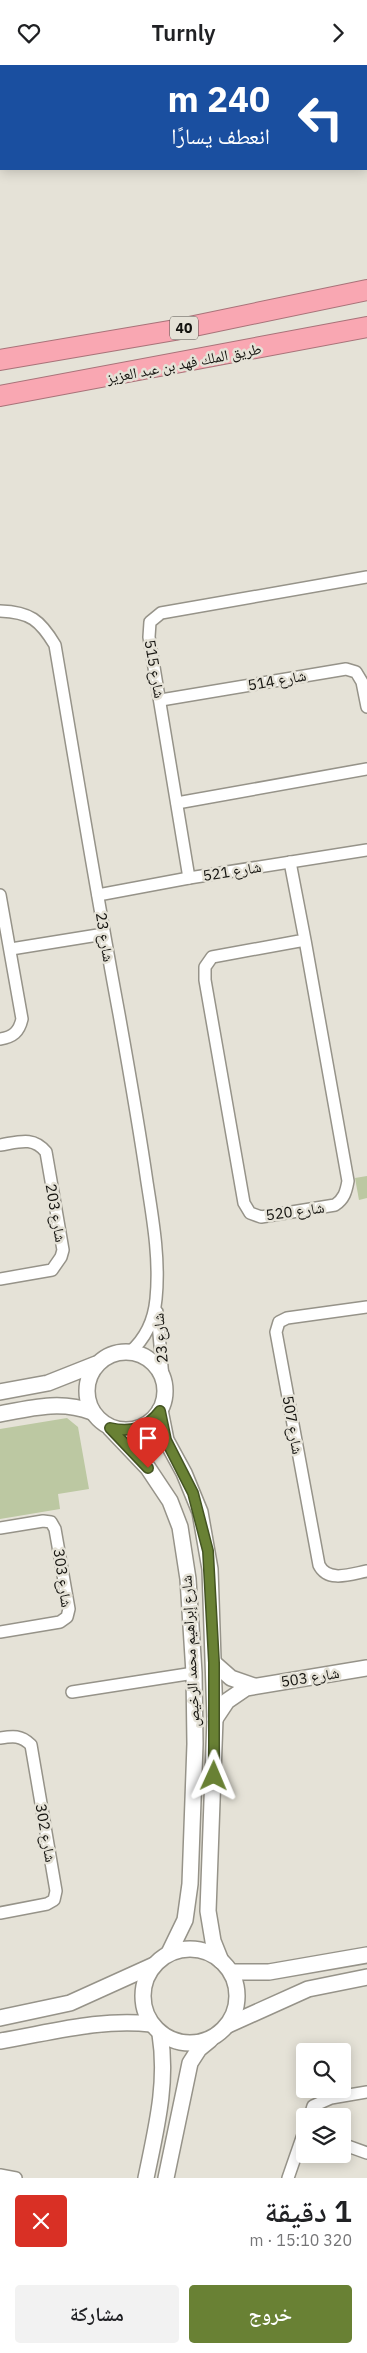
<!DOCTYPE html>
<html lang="ar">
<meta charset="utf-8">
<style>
:root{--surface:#fff;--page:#f2f2f2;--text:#202124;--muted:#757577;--accent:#698134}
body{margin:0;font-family:"IBM Plex Sans","Noto Naskh Arabic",sans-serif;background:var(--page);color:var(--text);direction:rtl;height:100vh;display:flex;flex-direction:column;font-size:19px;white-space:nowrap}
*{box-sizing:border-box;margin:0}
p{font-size:16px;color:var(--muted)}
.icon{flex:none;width:28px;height:28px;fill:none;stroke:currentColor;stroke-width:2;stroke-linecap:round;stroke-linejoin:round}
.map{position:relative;height:2113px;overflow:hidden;direction:ltr}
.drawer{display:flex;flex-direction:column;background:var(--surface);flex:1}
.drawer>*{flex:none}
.hud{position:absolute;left:0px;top:0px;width:368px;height:105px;box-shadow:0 2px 12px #0003;direction:rtl;background:#1a4fa0;color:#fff;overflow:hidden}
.fabs{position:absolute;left:296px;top:1978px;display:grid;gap:10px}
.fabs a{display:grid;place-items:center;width:55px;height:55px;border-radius:5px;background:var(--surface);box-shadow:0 2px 12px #0003;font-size:25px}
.pin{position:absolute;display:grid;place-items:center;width:42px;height:42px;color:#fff;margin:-51px -21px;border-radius:50% 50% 50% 0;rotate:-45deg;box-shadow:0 0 5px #0007}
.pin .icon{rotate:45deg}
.me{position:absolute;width:55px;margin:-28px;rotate:1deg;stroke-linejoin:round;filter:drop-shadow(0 0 4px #0008)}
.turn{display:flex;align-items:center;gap:18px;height:105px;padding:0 15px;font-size:22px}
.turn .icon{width:65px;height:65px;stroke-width:2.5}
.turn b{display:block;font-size:35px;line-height:42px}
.round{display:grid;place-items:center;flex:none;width:52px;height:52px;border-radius:5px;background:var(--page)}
.summary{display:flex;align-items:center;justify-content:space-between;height:85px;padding:0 15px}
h1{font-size:30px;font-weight:600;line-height:38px}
.cta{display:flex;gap:10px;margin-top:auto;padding:10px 15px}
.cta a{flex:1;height:58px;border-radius:5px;background:var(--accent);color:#fff;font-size:20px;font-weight:600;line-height:58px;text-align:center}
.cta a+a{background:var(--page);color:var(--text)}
header{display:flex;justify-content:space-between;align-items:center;height:65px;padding:0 15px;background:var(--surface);font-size:22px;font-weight:600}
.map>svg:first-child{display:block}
</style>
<header><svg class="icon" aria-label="forward" viewBox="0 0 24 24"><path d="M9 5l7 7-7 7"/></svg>Turnly<svg class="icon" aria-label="heart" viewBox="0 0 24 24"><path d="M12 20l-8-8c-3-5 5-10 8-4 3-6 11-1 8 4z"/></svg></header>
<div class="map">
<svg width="367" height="2113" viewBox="0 0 367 2113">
<rect width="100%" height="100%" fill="#e5e2d7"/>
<g fill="#bcc8a2">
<polygon points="367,1111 367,1133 359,1135 355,1113"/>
<polygon points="67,1353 78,1362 89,1424 58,1429 60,1444 0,1454 0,1364"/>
</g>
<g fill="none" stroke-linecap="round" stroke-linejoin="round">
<defs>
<g id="street">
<path d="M 0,546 C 30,547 40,555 55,580 C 76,703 96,826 119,949 C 129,1005 139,1061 147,1117 C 153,1155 160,1195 156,1234 C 154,1255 146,1273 130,1287"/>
<polyline points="161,635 346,604 356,607 362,617 367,642"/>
<polyline points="177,738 367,704"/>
<path d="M 290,797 L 305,875 L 212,892 L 205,902 L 205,915 L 244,1138 L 250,1148 L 261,1152 L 335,1140 C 344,1134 346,1127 348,1116 L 305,875"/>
<polyline points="189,813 149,572 150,557 161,548 367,512"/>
<path d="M 0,830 L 22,954 C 19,967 13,972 0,974"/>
<polyline points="98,830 189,813 367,785"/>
<polyline points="11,884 104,869"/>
<path d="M 0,1080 C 19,1077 33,1071 46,1087 L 63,1185 L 61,1192 L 52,1205 L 0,1214"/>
<path d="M 367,1242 L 287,1253 L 279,1257 L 276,1267 L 319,1500 C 328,1518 351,1509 367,1506"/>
<polyline points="157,1247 163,1313"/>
<polyline points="0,1463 43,1456 51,1457 55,1464 69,1544 67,1552 60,1557 0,1567"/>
<polyline points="72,1627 194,1608"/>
<path d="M 0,1673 C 13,1671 21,1670 31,1680 L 56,1826 L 54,1835 L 47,1839 L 0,1848"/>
<polyline points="310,2051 313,2041 331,2033 367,2027"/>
<polyline points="342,2079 367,2088"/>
<polyline points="0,2110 16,2113"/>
<polyline points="288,2113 305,2064"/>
</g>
<g id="secondary">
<circle cx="126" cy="1326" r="39"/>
<polyline points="0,1327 48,1318 96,1299"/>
<polyline points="160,1345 166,1375 184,1408 200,1447 210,1504 215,1654 208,1846 213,1876 221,1896"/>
<path d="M 0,1349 C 31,1343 61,1335 92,1347"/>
<polyline points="110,1363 148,1403 170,1436 180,1462 188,1514 194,1608 195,1679 190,1819 185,1855 169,1888"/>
<polyline points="214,1598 231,1613 254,1621"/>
<polyline points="215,1654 227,1636 246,1623 367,1603"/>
<circle cx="190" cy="1931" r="47"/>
<polyline points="231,1907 269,1907 367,1890"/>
<polyline points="0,1953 70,1938 154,1900"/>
<polyline points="228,1960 308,1924 367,1912"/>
<path d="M 0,1976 C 49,1968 101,1953 151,1959"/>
<path d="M 146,2113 C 156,2064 168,2018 160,1969"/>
<polyline points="166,2113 190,1998 199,1984 210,1975"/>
</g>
<g id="highway">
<polyline points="0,295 175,265 367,225"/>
<polyline points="0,331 367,262"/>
</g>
</defs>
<use href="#street" stroke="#969389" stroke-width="14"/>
<use href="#secondary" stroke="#969389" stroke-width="18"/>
<use href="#highway" stroke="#a87379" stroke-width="22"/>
<use href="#street" stroke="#fff" stroke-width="11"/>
<use href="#secondary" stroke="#fff" stroke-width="15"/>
<use href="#highway" stroke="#f9a7b2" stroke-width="20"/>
</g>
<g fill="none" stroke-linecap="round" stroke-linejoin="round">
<defs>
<path id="route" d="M 148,1403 L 110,1363 C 131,1368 147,1363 160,1346 L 166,1375 L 193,1428 L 208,1486 L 214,1598 L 214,1711"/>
</defs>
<use href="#route" stroke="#445422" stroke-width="12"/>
<use href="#route" stroke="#698134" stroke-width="9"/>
</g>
<g text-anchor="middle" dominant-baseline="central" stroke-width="5" stroke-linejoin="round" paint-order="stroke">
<rect fill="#e5e2d7" stroke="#52504a" stroke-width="1" x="170" y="251.5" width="28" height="23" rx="4"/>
<g font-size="14" font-weight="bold" fill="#13120e">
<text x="184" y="263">40</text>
</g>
<g font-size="15" fill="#13120e" stroke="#e5e2d7">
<text transform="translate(184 298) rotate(-11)">طريق الملك فهد بن عبد العزيز</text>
<text transform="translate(155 604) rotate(80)">شارع 515</text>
<text transform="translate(277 615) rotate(-10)">شارع 514</text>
<text transform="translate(232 806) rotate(-9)">شارع 521</text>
<text transform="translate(105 872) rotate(81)">شارع 23</text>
<text transform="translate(295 1146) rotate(-8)">شارع 520</text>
<text transform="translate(56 1148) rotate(80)">شارع 203</text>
<text transform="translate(160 1273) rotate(-95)">شارع 23</text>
<text transform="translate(293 1360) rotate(80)">شارع 507</text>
<text transform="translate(63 1513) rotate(82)">شارع 303</text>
<text transform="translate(190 1586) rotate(-93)">شارع إبراهيم محمد الرخيص</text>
<text transform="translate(310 1612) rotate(-9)">شارع 503</text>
<text transform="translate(46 1768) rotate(80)">شارع 302</text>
</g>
</g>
</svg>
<div class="fabs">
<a><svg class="icon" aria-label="search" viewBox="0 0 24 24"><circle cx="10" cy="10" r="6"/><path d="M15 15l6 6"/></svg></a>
<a><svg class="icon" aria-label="layers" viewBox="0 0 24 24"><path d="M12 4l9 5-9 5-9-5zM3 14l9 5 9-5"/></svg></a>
</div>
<div class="pin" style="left:148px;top:1403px;background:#d93025"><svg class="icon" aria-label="arrive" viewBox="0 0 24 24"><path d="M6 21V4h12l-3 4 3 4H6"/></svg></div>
<svg class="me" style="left:214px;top:1711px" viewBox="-20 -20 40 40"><path d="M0-17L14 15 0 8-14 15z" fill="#698134" stroke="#fff" stroke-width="4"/></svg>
<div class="hud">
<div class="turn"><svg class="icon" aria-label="left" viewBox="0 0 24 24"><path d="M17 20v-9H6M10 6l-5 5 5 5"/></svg><div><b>240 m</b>انعطف يسارًا</div></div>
</div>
</div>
<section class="drawer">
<div class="summary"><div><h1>1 دقيقة</h1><p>320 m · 15:10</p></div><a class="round" style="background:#d93025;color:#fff"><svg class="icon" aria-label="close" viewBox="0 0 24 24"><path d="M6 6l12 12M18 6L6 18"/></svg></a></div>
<div class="cta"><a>خروج</a><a>مشاركة</a></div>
</section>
